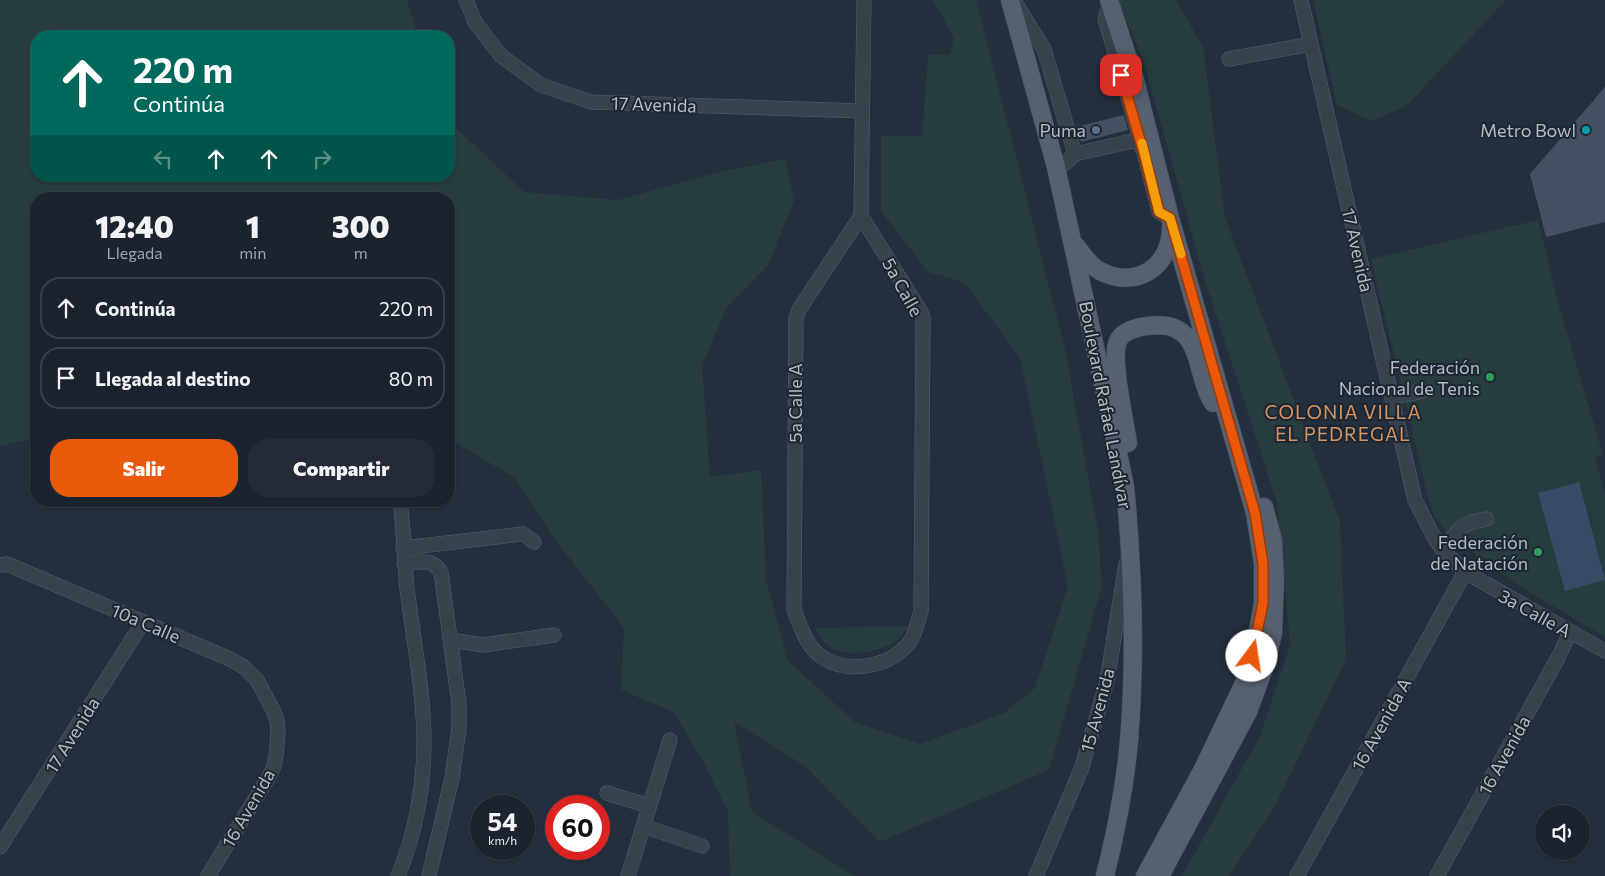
<!DOCTYPE html>
<html lang="es">
<meta charset="utf-8">
<style>
:root{--surface:#1b232e;--page:#242b36;--text:#f1f3f6;--muted:#a0a4aa;--line:#39404a;--accent:#ea580c}
body{margin:0;font-family:Commissioner,sans-serif;background:var(--page);color:var(--text);height:100vh;display:flex;flex-direction:column;font-size:19px;white-space:nowrap}
*{box-sizing:border-box;margin:0}
p{font-size:16px;color:var(--muted)}
.icon{flex:none;width:28px;height:28px;fill:none;stroke:currentColor;stroke-width:2;stroke-linecap:round;stroke-linejoin:round}
.map{position:relative;flex:1;overflow:hidden}
.sheet{position:absolute;left:30px;top:192px;width:425px;height:315px;display:flex;flex-direction:column;background:var(--surface);border-radius:20px;box-shadow:0 1px 4px #0004,0 0 0 1px var(--line)}
.sheet>*{flex:none}
.hud{position:absolute;left:30px;top:30px;width:425px;height:152px;border-radius:20px;box-shadow:0 1px 4px #0004,0 0 0 1px var(--line);background:#00695c;color:#fff;overflow:hidden}
.tools{position:absolute;left:1535px;top:805px;display:grid;gap:10px}
.tools a{display:grid;place-items:center;width:55px;height:55px;border-radius:50%;background:var(--surface);box-shadow:0 1px 4px #0004,0 0 0 1px var(--line);font-size:25px}
.speed{position:absolute;left:470px;top:795px;display:flex;gap:10px;font-size:25px;font-weight:700;text-align:center}
.speed>*{display:grid;place-content:center;width:65px;height:65px;border-radius:50%;background:var(--surface);box-shadow:0 1px 4px #0004,0 0 0 1px var(--line);line-height:1}
.speed small{font-size:12px;font-weight:400}
.speed .limit{border:8px solid #d22;background:#fff;color:#111}
.pin{position:absolute;display:grid;place-items:center;width:42px;height:42px;color:#fff;margin:-21px;border-radius:10px;box-shadow:0 2px 8px #0006}
.me{position:absolute;width:55px;margin:-28px;rotate:14deg;stroke-linejoin:round;filter:drop-shadow(0 0 4px #0008)}
.turn{display:flex;align-items:center;gap:18px;height:105px;padding:0 20px;font-size:22px}
.turn .icon{width:65px;height:65px;stroke-width:2.5}
.turn b{display:block;font-size:35px;line-height:42px}
.lanes{display:flex;align-items:center;height:48px;padding:0 20px;background:#0003;justify-content:center;gap:25px;direction:ltr}
.lanes .off{opacity:.35}
.eta{display:flex;justify-content:space-evenly;align-items:center;height:85px;text-align:center}
.eta b{font-size:30px;font-weight:800;line-height:35px}
.primary-button{display:flex;gap:10px;margin-top:auto;padding:10px 20px}
.primary-button a{flex:1;height:58px;border-radius:20px;background:var(--accent);color:#fff;font-size:20px;font-weight:800;line-height:58px;text-align:center}
.primary-button a+a{background:var(--page);color:var(--text)}
ul{padding:0;list-style:none}
li{display:flex;align-items:center;gap:15px;height:62px;margin:0 10px 8px;padding:0 10px;border:2px solid var(--line);border-radius:20px}
li div{flex:1}
li b{display:block;font-size:19px}
li em{font-style:normal}
.map>svg:first-child{display:block}
</style>
<div class="map">
<svg width="1605" height="876" viewBox="0 0 1605 876">
<rect width="100%" height="100%" fill="#242f3e"/>
<g fill="#263c3f">
<polygon points="0,0 407,0 418,36 36,36 36,176 449,176 449,121 524,192 618,200 719,172 785,159 794,200 768,265 727,307 702,365 710,477 761,470 766,579 788,661 856,723 920,744 1004,713 1035,688 1068,586 1020,358 964,282 928,272 881,211 881,136 922,136 928,55 950,54 954,38 933,0 976,0 1065,349 1098,532 1102,586 1049,770 880,842 805,766 734,722 752,812 855,876 730,876 728,812 705,765 673,712 621,690 624,628 556,541 514,477 449,439 449,199 36,199 36,438 0,446"/>
<polygon points="1117,0 1176,0 1203,47 1225,218 1340,522 1346,660 1273,810 1229,876 1182,876 1260,736 1290,645 1277,503 1204,277 1142,56"/>
<polygon points="1313,0 1506,0 1406,106 1372,121 1337,105"/>
<polygon points="1538,220 1557,299 1603,455 1595,457 1605,494 1605,637 1519,586 1460,544 1447,532 1435,518 1428,497 1371,259"/>
<path d="M 908,626 C 905,630 902,635 898,639 C 881,654 840,660 823,641 C 820,638 817,632 815,628 Z"/>
</g>
<polygon fill="#394c67" points="1579,482 1605,580 1565,591 1538,493"/>
<g fill="#455162">
<polygon points="1605,87 1605,222 1546,237 1530,174"/>
<polygon points="1124,115 1128,130 1081,142 1076,127"/>
</g>
<g fill="none" stroke-linecap="round" stroke-linejoin="round">
<defs>
<g id="minor">
<polyline points="466,0 475,22 501,56 541,85 591,102 862,111"/>
<polyline points="1301,0 1415,500 1435,539 1443,550 1465,572 1605,651"/>
<polyline points="1014,1 1044,49 1075,154"/>
<polyline points="1110,2 1105,19 1143,149"/>
<polyline points="1229,59 1311,44"/>
<polyline points="1056,167 1066,163 1075,154 1137,140 1143,149 1159,212 1168,217"/>
<path d="M 861,216 L 800,308 L 796,318 L 794,610 C 800,625 805,643 818,654 C 844,675 887,669 909,643 C 915,635 918,621 921,611 L 923,318 L 921,312 L 861,216 L 864,0"/>
<polyline points="1392,398 1423,391"/>
<polyline points="403,548 523,534 534,542"/>
<path d="M 1443,550 C 1459,529 1459,523 1487,519"/>
<path d="M 404,564 C 419,562 432,558 441,572 L 459,704 L 459,728 L 452,778 L 429,876"/>
<polyline points="0,565 7,564 230,659 244,667 257,680 272,708 277,720 278,735 276,755 274,766 268,778 208,876"/>
<polyline points="451,640 483,645 554,635"/>
<polyline points="607,793 649,806"/>
<polyline points="643,826 702,846"/>
<polyline points="0,847 143,622"/>
<path d="M 398,876 C 415,835 424,787 424,743 C 424,692 413,638 407,588 C 404,559 404,530 400,501"/>
<polyline points="628,876 670,740"/>
<polyline points="1036,876 1082,767 1107,681 1126,564"/>
<polyline points="1297,876 1465,572"/>
<polyline points="1437,876 1559,656 1570,632"/>
</g>
<g id="major">
<path d="M 1010,0 L 1056,167 L 1125,486 C 1133,570 1136,656 1129,741 C 1125,786 1116,832 1105,876"/>
<polyline points="1109,0 1135,80 1170,218 1255,513 1263,564 1263,603 1256,642 1244,683 1203,769 1145,876"/>
<path d="M 1076,246 C 1083,255 1089,265 1100,271 C 1136,290 1171,267 1171,227"/>
<path d="M 1128,443 C 1125,421 1110,359 1118,341 C 1122,331 1138,327 1147,326 C 1162,324 1175,325 1186,336 C 1201,353 1200,384 1213,403"/>
<polyline points="1160,876 1248,712 1266,663 1273,633 1275,580 1273,540 1264,507"/>
</g>
</defs>
<use href="#minor" stroke="#565f6c" stroke-width="15"/>
<use href="#major" stroke="#414a57" stroke-width="19"/>
<use href="#minor" stroke="#38414e" stroke-width="14"/>
<use href="#major" stroke="#56606e" stroke-width="18"/>
</g>
<g fill="none" stroke-linecap="round" stroke-linejoin="round">
<defs>
<polyline id="route" points="1121,75 1143,150 1159,212 1170,218 1255,513 1263,564 1263,603 1252,656"/>
</defs>
<use href="#route" stroke="#983908" stroke-width="12"/>
<use href="#route" stroke="#ea580c" stroke-width="9"/>
<polyline stroke="#f59e0b" stroke-width="9" points="1142,143 1159,212 1170,218 1181,254"/>
</g>
<circle fill="#5c6f8a" stroke="#1d2633" stroke-width="2" cx="1096" cy="130" r="5"/>
<circle fill="#0f9aa8" stroke="#1d2633" stroke-width="2" cx="1586" cy="130" r="5"/>
<g fill="#2e9e5b" stroke="#1d2633" stroke-width="2">
<circle cx="1490" cy="377" r="5"/>
<circle cx="1538" cy="552" r="5"/>
</g>
<g text-anchor="middle" dominant-baseline="central" stroke-width="4" stroke-linejoin="round" paint-order="stroke">
<g font-size="18" fill="#b4bcc9" stroke="#1d2633">
<text transform="translate(654 104) rotate(2)">17 Avenida</text>
<text transform="translate(1358 250) rotate(77)">17 Avenida</text>
<text transform="translate(903 287) rotate(61)">5a Calle</text>
<text transform="translate(795 403) rotate(-90)">5a Calle A</text>
<text transform="translate(1106 405) rotate(79)">Boulevard Rafael Landívar</text>
<text transform="translate(1535 613) rotate(29)">3a Calle A</text>
<text transform="translate(146 623) rotate(23)">10a Calle</text>
<text transform="translate(1097 710) rotate(-75)">15 Avenida</text>
<text transform="translate(1381 724) rotate(-61)">16 Avenida A</text>
<text transform="translate(72 735) rotate(-58)">17 Avenida</text>
<text transform="translate(1504 755) rotate(-61)">16 Avenida</text>
<text transform="translate(248 808) rotate(-60)">16 Avenida</text>
</g>
<g font-size="18" fill="#b4bcc9" stroke="#1d2633" text-anchor="end">
<text x="1086" y="130">Puma</text>
<text x="1576" y="130">Metro Bowl</text>
<text x="1480" y="367">Federación<tspan x="1480" dy="21">Nacional de Tenis</tspan></text>
<text x="1528" y="542">Federación<tspan x="1528" dy="21">de Natación</tspan></text>
</g>
<g font-size="19" letter-spacing="1" fill="#d59563" stroke="#1d2633">
<text x="1343" y="411">COLONIA VILLA<tspan x="1343" dy="22">EL PEDREGAL</tspan></text>
</g>
</g>
</svg>
<div class="tools">
<a><svg class="icon" aria-label="sound" viewBox="0 0 24 24"><path d="M4 9h4l5-4v14l-5-4H4zM17 9q2 3 0 6"/></svg></a>
</div>
<div class="speed"><div>54<small>km/h</small></div><div class="limit">60</div></div>
<div class="pin" style="left:1121px;top:75px;background:#d93025"><svg class="icon" aria-label="arrive" viewBox="0 0 24 24"><path d="M6 21V4h12l-3 4 3 4H6"/></svg></div>
<svg class="me" style="left:1252px;top:656px" viewBox="-20 -20 40 40"><circle r="19" fill="#fff"/><path d="M0-13L10 11 0 6-10 11z" fill="#ea580c"/></svg>
<div class="hud">
<div class="turn"><svg class="icon" aria-label="ahead" viewBox="0 0 24 24"><path d="M12 20V5M6 11l6-6 6 6"/></svg><div><b>220 m</b>Continúa</div></div>
<div class="lanes"><svg class="icon off" aria-label="left" viewBox="0 0 24 24"><path d="M17 20v-9H6M10 6l-5 5 5 5"/></svg><svg class="icon" aria-label="ahead" viewBox="0 0 24 24"><path d="M12 20V5M6 11l6-6 6 6"/></svg><svg class="icon" aria-label="ahead" viewBox="0 0 24 24"><path d="M12 20V5M6 11l6-6 6 6"/></svg><svg class="icon off" aria-label="right" viewBox="0 0 24 24"><path d="M7 20v-9h11M14 6l5 5-5 5"/></svg></div>
</div>
<section class="sheet">
<div class="eta">
<div><b>12:40</b><p>Llegada</p></div>
<div><b>1</b><p>min</p></div>
<div><b>300</b><p>m</p></div>
</div>
<ul>
<li><svg class="icon" aria-label="ahead" viewBox="0 0 24 24"><path d="M12 20V5M6 11l6-6 6 6"/></svg><div><b>Continúa</b></div><em>220 m</em></li>
<li><svg class="icon" aria-label="arrive" viewBox="0 0 24 24"><path d="M6 21V4h12l-3 4 3 4H6"/></svg><div><b>Llegada al destino</b></div><em>80 m</em></li>
</ul>
<div class="primary-button"><a>Salir</a><a>Compartir</a></div>
</section>
</div>
